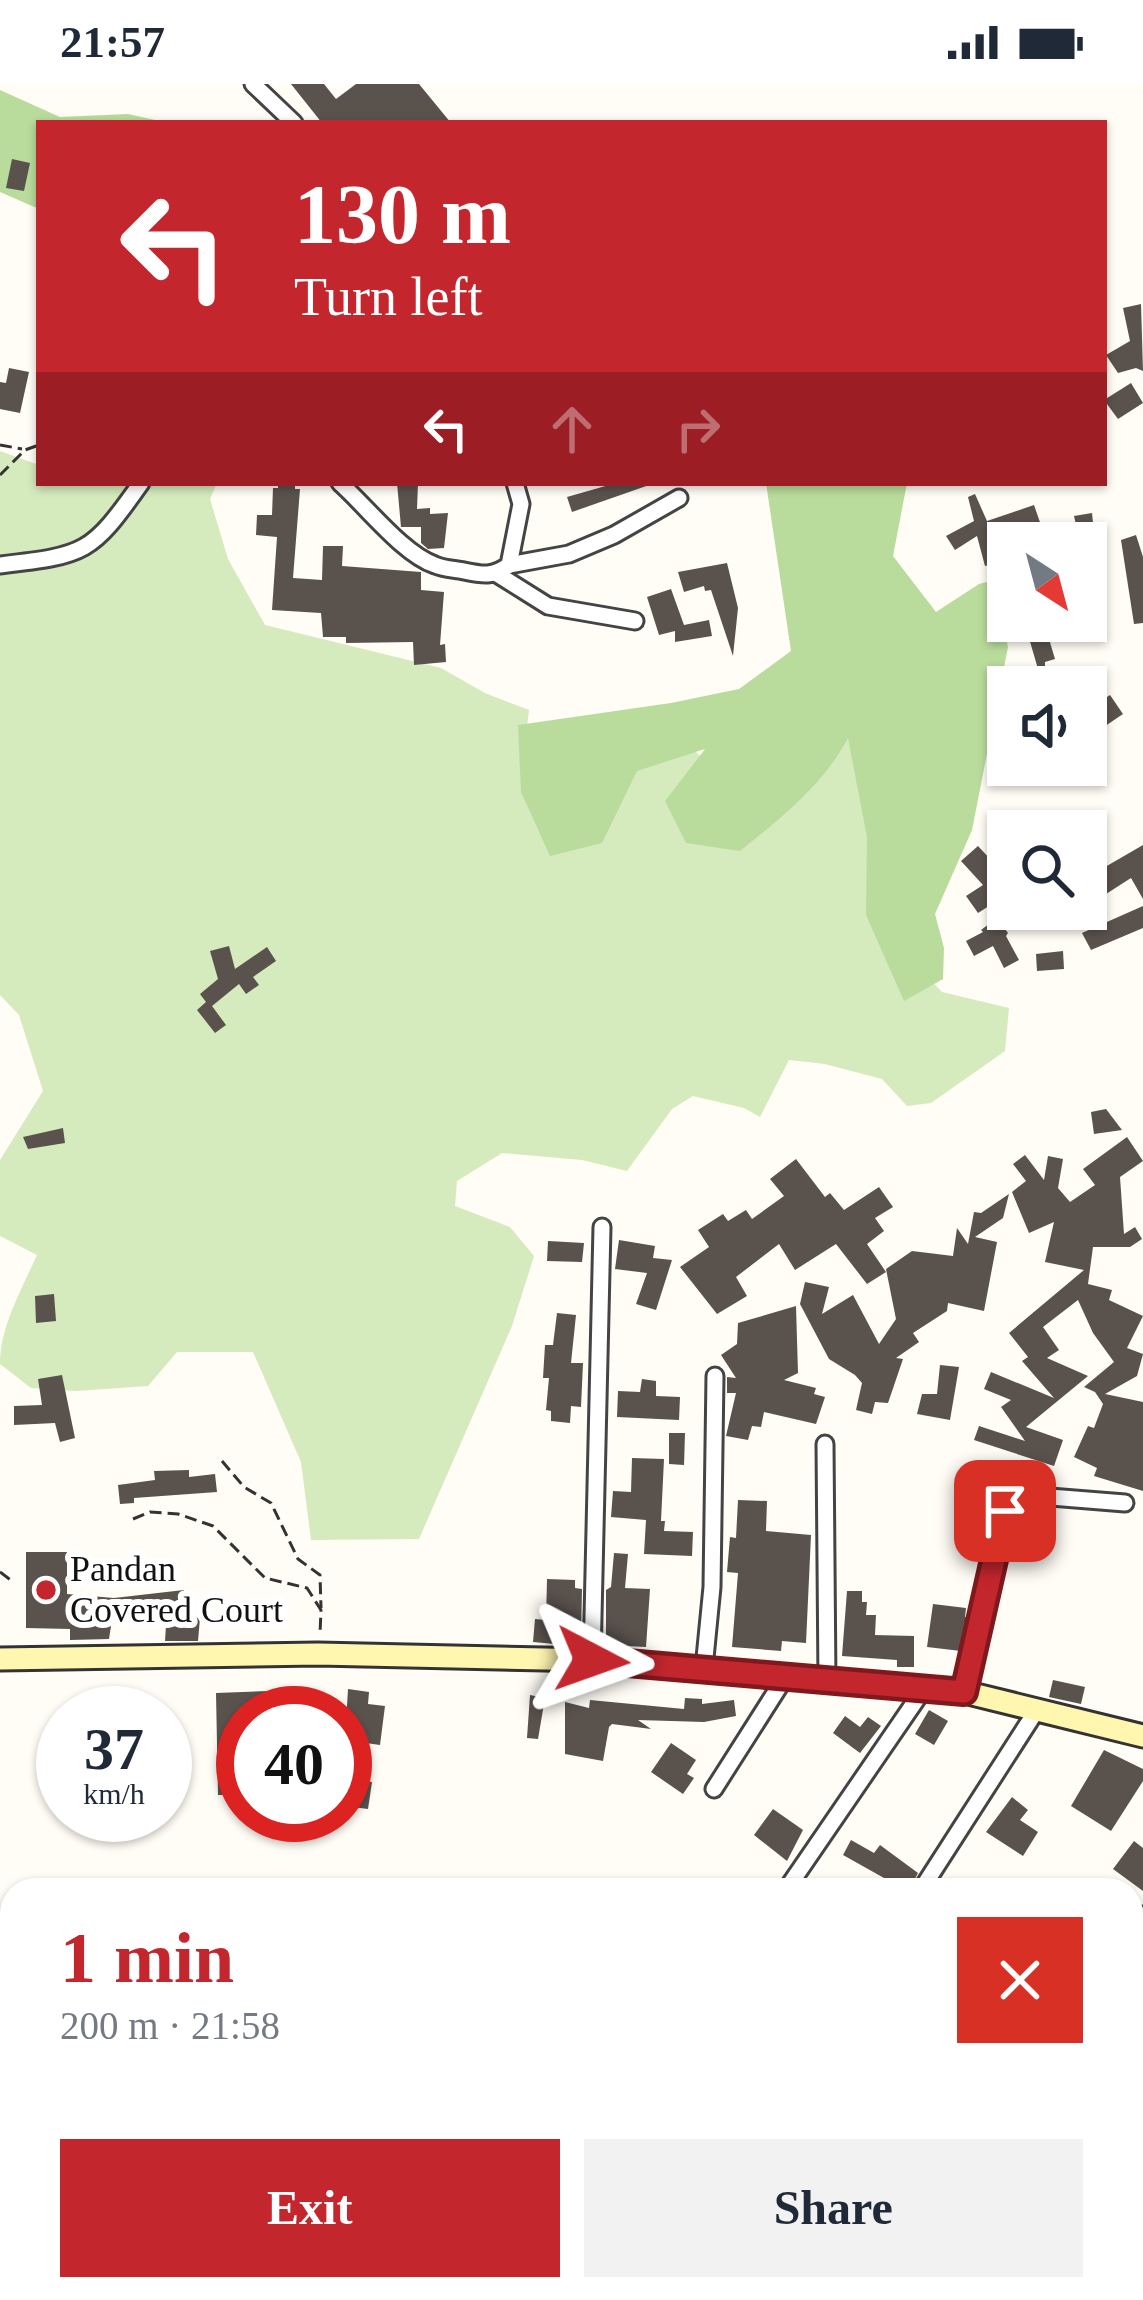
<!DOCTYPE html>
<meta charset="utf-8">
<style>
:root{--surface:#fff;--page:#f2f2f3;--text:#1f2937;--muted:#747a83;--accent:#c4262e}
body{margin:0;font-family:"Times New Roman",serif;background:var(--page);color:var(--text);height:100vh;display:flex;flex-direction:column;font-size:45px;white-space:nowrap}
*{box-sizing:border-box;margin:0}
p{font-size:39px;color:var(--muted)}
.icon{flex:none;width:66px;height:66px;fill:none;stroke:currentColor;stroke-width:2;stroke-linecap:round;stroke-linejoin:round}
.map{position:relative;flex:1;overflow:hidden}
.panel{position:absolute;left:0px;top:1794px;width:1143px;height:423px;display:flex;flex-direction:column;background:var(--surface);border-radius:36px 36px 0 0;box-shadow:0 3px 9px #0004}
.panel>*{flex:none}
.top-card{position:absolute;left:36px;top:36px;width:1071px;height:366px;border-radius:0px;box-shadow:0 3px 9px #0004;background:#c4262e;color:#fff;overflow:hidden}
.needle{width:78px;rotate:144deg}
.fabs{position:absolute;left:987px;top:438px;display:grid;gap:24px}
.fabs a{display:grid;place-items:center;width:120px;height:120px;border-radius:0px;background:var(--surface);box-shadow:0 3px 9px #0004;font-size:60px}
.speed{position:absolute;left:36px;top:1602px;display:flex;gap:24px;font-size:60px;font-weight:700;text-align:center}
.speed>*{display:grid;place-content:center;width:156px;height:156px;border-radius:50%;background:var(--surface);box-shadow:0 3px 9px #0004;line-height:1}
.speed small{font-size:30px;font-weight:400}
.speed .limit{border:18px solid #d22;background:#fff;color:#111}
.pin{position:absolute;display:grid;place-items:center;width:102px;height:102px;color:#fff;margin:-51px;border-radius:24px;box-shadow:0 6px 18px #0006}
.me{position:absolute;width:132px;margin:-66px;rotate:94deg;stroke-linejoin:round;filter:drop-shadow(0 0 9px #0008)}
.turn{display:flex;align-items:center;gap:42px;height:252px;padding:0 60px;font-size:54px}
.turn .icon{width:156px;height:156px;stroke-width:2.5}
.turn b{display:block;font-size:84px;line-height:102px}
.lanes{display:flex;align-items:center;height:114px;padding:0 60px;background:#0003;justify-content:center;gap:60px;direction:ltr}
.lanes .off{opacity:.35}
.round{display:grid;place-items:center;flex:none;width:126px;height:126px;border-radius:0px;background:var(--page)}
.head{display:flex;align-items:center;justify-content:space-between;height:204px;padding:0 60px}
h1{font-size:72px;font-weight:700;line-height:90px;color:var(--accent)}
.button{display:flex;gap:24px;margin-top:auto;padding:24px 60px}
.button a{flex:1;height:138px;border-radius:0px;background:var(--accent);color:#fff;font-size:48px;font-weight:700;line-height:138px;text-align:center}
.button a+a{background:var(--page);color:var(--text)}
.status{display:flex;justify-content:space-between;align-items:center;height:84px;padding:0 60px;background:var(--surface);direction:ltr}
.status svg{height:33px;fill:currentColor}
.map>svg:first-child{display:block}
</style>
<div class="status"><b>21:57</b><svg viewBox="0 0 49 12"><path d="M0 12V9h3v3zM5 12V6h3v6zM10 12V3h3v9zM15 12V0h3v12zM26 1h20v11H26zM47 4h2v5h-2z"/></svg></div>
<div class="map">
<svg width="1143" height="2216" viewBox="0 0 1143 2216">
<rect width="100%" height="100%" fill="#fffdf5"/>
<path fill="#d5ebbd" d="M 0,367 L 39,381 L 39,399 L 217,399 L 210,415 L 228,475 L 265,541 L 441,584 L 485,609 L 529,626 L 526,651 L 618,683 L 680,651 L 703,675 L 872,636 L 900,864 L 942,908 L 1009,924 L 1005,967 L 931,1019 L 907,1022 L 882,995 L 825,980 L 789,976 L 760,1033 L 744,1024 L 693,1012 L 672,1025 L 627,1087 L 582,1076 L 502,1069 L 457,1097 L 455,1122 L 510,1143 L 534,1172 L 512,1242 L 419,1455 L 311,1456 L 301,1378 L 253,1268 L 177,1268 L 148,1302 L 76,1307 L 31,1304 L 0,1280 C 0,1242 22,1205 37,1171 L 0,1152 L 0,1076 L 43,1007 L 19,931 L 0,911 Z"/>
<g fill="#b9dc9c">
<polygon points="0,6 60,33 128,30 169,39 39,39 39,125 0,108"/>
<path d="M 766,399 L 907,399 L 893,472 L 936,528 L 979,500 L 994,496 L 1008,563 L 972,746 L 935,830 L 944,864 L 943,895 L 904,917 L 866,831 L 867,753 L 848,654 C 824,700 780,735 740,767 L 686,759 L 665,717 L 705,665 L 637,687 L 602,759 L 550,772 L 521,708 L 518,641 L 671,619 L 739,605 L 791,567 Z"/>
<polygon points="1143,2041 1143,2158 1131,2138 1131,2046"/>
</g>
<g fill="#5a524d">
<polygon points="291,0 324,0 336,15 356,0 419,0 451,39 322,39"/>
<polygon points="12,75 30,79 24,107 6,104"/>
<polygon points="1141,220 1143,287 1136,284 1118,289 1106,271 1130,257 1123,224"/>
<polygon points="9,284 29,288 20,329 0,325 0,298 6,299"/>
<polygon points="1131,299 1143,319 1118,335 1104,316"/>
<polygon points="278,399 295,399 295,405 300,405 293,494 322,496 323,462 343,462 342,482 421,488 421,506 444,508 440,561 445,560 446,578 414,581 413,558 346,559 346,553 323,553 321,529 272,526 277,453 256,451 257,431 272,431 273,404 278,404"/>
<polygon points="397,399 418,399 417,425 430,424 430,430 448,429 444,464 428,465 421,459 421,443 401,443"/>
<polygon points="616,399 652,400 572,428 567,413"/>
<polygon points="975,410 987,437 1034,421 1042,444 1008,455 1008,476 985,482 977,452 955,466 946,452 974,437 968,413"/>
<polygon points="1092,429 1095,459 1080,459 1074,432"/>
<polygon points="1136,451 1143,473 1143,539 1134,540 1121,456"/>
<polygon points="1096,464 1101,507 1086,509 1086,465"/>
<polygon points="727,479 738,524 733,572 711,506 705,507 704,502 684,508 678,488"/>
<polygon points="671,505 684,541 709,536 712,552 675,558 675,547 659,551 647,513"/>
<polygon points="1024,537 1041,537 1043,557 1049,555 1055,575 1045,578 1045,583 1038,585"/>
<polygon points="1110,611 1123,630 1086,655 1086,627"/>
<polygon points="1143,761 1143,815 1131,794 1106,810 1093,790"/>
<polygon points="978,762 991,776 988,778 1008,810 978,829 966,812 983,801 961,777"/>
<polygon points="1143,822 1143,844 1091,866 1082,849"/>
<polygon points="997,834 1008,849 1006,852 1019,876 1004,884 993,862 974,872 966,857 983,848 981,846"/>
<polygon points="229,862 235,885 267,863 276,877 253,893 259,901 246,910 239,900 212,922 226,941 215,949 197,926 206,918 200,910 218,895 210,867"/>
<polygon points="1063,867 1064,885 1037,887 1036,870"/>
<polygon points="1106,1025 1122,1046 1094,1050 1091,1028"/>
<polygon points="63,1044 65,1059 28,1065 23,1053"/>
<polygon points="1127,1053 1143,1077 1120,1093 1124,1150 1135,1143 1142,1155 1130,1163 1093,1163 1088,1200 1112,1206 1109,1216 1143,1232 1127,1264 1143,1270 1137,1292 1105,1310 1143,1318 1143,1407 1094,1392 1097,1384 1074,1373 1088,1342 1094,1344 1103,1320 1095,1308 1084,1303 1114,1278 1093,1249 1078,1216 1043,1243 1059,1266 1047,1274 1088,1292 1026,1343 1063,1356 1054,1382 974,1356 979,1342 1025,1357 1001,1323 1011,1316 984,1305 991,1288 1054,1314 1022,1277 1028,1273 1009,1249 1084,1186 1045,1178 1054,1138 1029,1149 1012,1108 1026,1097 1013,1080 1025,1071 1044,1096 1048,1072 1063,1075 1058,1104 1070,1118 1095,1101 1083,1085"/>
<polygon points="796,1075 825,1113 830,1109 844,1126 879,1103 893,1123 875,1134 884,1147 867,1160 886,1188 867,1200 836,1160 795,1186 779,1160 736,1193 747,1212 717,1230 680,1183 709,1163 698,1146 723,1130 728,1137 746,1126 752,1135 784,1112 770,1095"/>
<polygon points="1009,1110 1003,1134 975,1153 997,1158 984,1227 948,1219 947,1227 913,1249 919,1258 896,1274 903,1275 888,1319 875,1318 872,1330 856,1326 862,1299 855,1291 829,1275 800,1220 805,1198 829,1203 822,1230 853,1211 879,1260 896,1235 886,1185 912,1167 953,1172 957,1144 968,1160 974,1128 981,1129"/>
<polygon points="619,1156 655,1162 653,1174 672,1176 656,1226 636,1220 647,1189 615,1185"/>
<polygon points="548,1157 584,1159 582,1178 547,1177"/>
<polygon points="54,1210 56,1237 36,1239 35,1212"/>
<polygon points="796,1222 798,1289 784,1296 816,1304 814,1310 825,1313 816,1340 764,1328 761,1343 752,1342 748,1356 726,1352 736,1309 727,1309 727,1293 736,1294 721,1271 737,1260 738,1239"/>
<polygon points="557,1229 576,1231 571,1279 583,1279 581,1323 571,1322 570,1339 551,1337 551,1327 546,1326 549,1294 543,1294 545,1261 553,1261"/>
<polygon points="940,1281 959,1283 950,1336 917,1330 922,1310 937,1310"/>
<polygon points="62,1291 75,1354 60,1358 55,1339 14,1341 14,1322 42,1321 38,1295"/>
<polygon points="642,1295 656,1297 656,1312 680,1313 679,1336 617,1333 618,1307 640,1308"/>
<polygon points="669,1349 685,1349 684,1381 669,1380"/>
<polygon points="632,1374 664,1375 661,1437 665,1437 664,1447 693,1448 692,1472 644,1470 646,1436 611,1433 613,1407 631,1408"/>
<polygon points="1013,1381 1020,1395 994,1408 992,1423 977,1421 976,1428 962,1425 966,1402 979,1404 982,1392 991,1393"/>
<polygon points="189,1386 189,1393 215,1390 217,1408 134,1414 134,1419 120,1420 118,1401 155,1396 154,1387"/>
<polygon points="738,1416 767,1417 766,1447 811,1451 806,1559 782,1557 781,1567 732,1563 738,1489 727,1488 730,1453 736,1454"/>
<polygon points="26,1468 67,1468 67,1510 114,1514 184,1506 184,1533 200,1534 198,1557 165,1557 167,1526 113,1529 109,1555 70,1556 70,1545 26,1544"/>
<polygon points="614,1469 628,1470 625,1504 650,1505 646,1563 606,1561 606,1506 611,1503"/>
<polygon points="547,1495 575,1496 575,1504 582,1505 581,1552 555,1556 555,1560 533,1558 535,1535 546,1536"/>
<polygon points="847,1507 862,1507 862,1518 867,1518 866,1531 876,1531 875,1551 914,1552 914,1583 897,1583 897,1576 842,1572"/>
<polygon points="933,1520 966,1524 965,1533 969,1533 961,1567 927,1563"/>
<polygon points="1053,1596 1085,1603 1081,1620 1049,1613"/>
<polygon points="348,1605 369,1608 368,1620 385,1622 380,1661 345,1656"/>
<polygon points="268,1607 304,1616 301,1629 243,1629 243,1711 218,1711 216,1609"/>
<polygon points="530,1611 545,1614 538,1655 527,1654"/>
<polygon points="685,1614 702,1615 702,1620 734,1616 736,1632 704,1638 638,1636 651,1645 612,1640 609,1643 603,1677 565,1670 565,1618 589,1624 590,1616 684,1625"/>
<polygon points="929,1626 948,1637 934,1661 915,1650"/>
<polygon points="845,1632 860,1643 868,1633 881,1642 860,1669 833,1649"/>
<polygon points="671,1659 696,1676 687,1690 694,1694 683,1710 651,1688"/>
<polygon points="1104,1666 1143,1685 1143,1697 1111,1747 1071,1722"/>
<polygon points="345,1694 372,1698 368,1725 345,1722"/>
<polygon points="1012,1713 1028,1726 1020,1736 1038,1748 1023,1772 986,1748"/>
<polygon points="773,1725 803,1746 787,1777 754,1751"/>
<polygon points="851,1756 874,1769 880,1761 918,1789 909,1806 892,1806 882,1799 884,1794 843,1771"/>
<polygon points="1134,1757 1143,1764 1143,1807 1113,1785"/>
</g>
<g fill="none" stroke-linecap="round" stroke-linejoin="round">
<defs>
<g id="lane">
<polyline points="0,2068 12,2071"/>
<polyline points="0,2157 12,2158"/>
</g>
<g id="street">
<polyline points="253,0 294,39"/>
<path d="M 340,399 C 367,423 403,470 435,481 C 444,485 455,485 464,487 C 483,491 493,493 509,481 L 521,420 L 515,399"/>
<path d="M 0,481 C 86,471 91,470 141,399"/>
<polyline points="509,481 569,470 614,451 679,414"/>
<polyline points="497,490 548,522 635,537"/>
<polyline points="825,1360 827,1598"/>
<polyline points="592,1576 602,1143"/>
<polyline points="704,1584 712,1503 715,1292"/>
<polyline points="964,1608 1005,1427 1014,1410 1125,1419"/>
<polyline points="714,1705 784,1595"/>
<polyline points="786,1806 923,1606"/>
<polyline points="921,1806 1038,1624"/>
<polyline points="1131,1837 1143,1831"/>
</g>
<polyline id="secondary" points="0,1575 318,1570 592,1576 964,1608 1143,1652"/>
</defs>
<use href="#lane" stroke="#444" stroke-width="14"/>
<use href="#street" stroke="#444" stroke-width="21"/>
<use href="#secondary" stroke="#333" stroke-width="27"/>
<g stroke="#333" stroke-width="3" stroke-dasharray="12 6" stroke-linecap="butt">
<polyline points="0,361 22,365"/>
<polyline points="0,391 25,366 39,361"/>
<polyline points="222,1377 244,1403 271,1419 298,1475 320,1491 321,1524"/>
<polyline points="133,1435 150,1428 178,1430 213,1442 265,1494 307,1504 321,1526 320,1550"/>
<polyline points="0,1488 12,1497"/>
</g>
<use href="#lane" stroke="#fff" stroke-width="8"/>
<use href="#street" stroke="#fff" stroke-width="15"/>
<use href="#secondary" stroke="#fff6b0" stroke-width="21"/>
</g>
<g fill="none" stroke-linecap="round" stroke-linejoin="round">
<defs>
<polyline id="route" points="592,1576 964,1608 1005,1427"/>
</defs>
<use href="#route" stroke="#7f191e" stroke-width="30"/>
<use href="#route" stroke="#c4262e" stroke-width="21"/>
</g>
<circle fill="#c4262e" stroke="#fff" stroke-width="4.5" cx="46" cy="1506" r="12"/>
<g text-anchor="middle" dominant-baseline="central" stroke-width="12" stroke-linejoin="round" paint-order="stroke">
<g font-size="36" fill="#111" stroke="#fff" text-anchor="start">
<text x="70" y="1485">Pandan<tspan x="70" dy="41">Covered Court</tspan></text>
</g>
</g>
</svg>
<div class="fabs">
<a><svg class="needle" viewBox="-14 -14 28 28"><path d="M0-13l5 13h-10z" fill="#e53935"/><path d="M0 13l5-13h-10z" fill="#747a83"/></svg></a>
<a><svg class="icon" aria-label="sound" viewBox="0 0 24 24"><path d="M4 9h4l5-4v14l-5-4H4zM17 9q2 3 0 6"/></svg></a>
<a><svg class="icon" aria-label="search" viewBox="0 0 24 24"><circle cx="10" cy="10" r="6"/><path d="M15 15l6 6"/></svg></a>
</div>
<div class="speed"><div>37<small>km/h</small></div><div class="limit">40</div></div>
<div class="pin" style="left:1005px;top:1427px;background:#d93025"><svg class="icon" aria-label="arrive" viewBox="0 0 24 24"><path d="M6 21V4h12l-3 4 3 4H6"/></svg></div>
<svg class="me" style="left:592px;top:1576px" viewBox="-20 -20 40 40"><path d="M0-17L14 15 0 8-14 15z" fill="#c4262e" stroke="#fff" stroke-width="4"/></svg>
<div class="top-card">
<div class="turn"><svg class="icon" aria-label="left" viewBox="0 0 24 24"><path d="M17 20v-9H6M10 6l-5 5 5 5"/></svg><div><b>130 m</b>Turn left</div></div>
<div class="lanes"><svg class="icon" aria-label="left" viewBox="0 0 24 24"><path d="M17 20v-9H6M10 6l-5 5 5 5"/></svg><svg class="icon off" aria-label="ahead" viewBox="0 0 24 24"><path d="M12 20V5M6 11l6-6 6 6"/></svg><svg class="icon off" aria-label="right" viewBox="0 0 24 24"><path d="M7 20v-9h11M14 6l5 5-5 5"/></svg></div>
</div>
<section class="panel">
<div class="head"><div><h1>1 min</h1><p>200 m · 21:58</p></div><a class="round" style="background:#d93025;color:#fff"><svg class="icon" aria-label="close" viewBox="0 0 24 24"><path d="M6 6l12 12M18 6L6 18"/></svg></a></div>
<div class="button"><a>Exit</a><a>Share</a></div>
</section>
</div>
